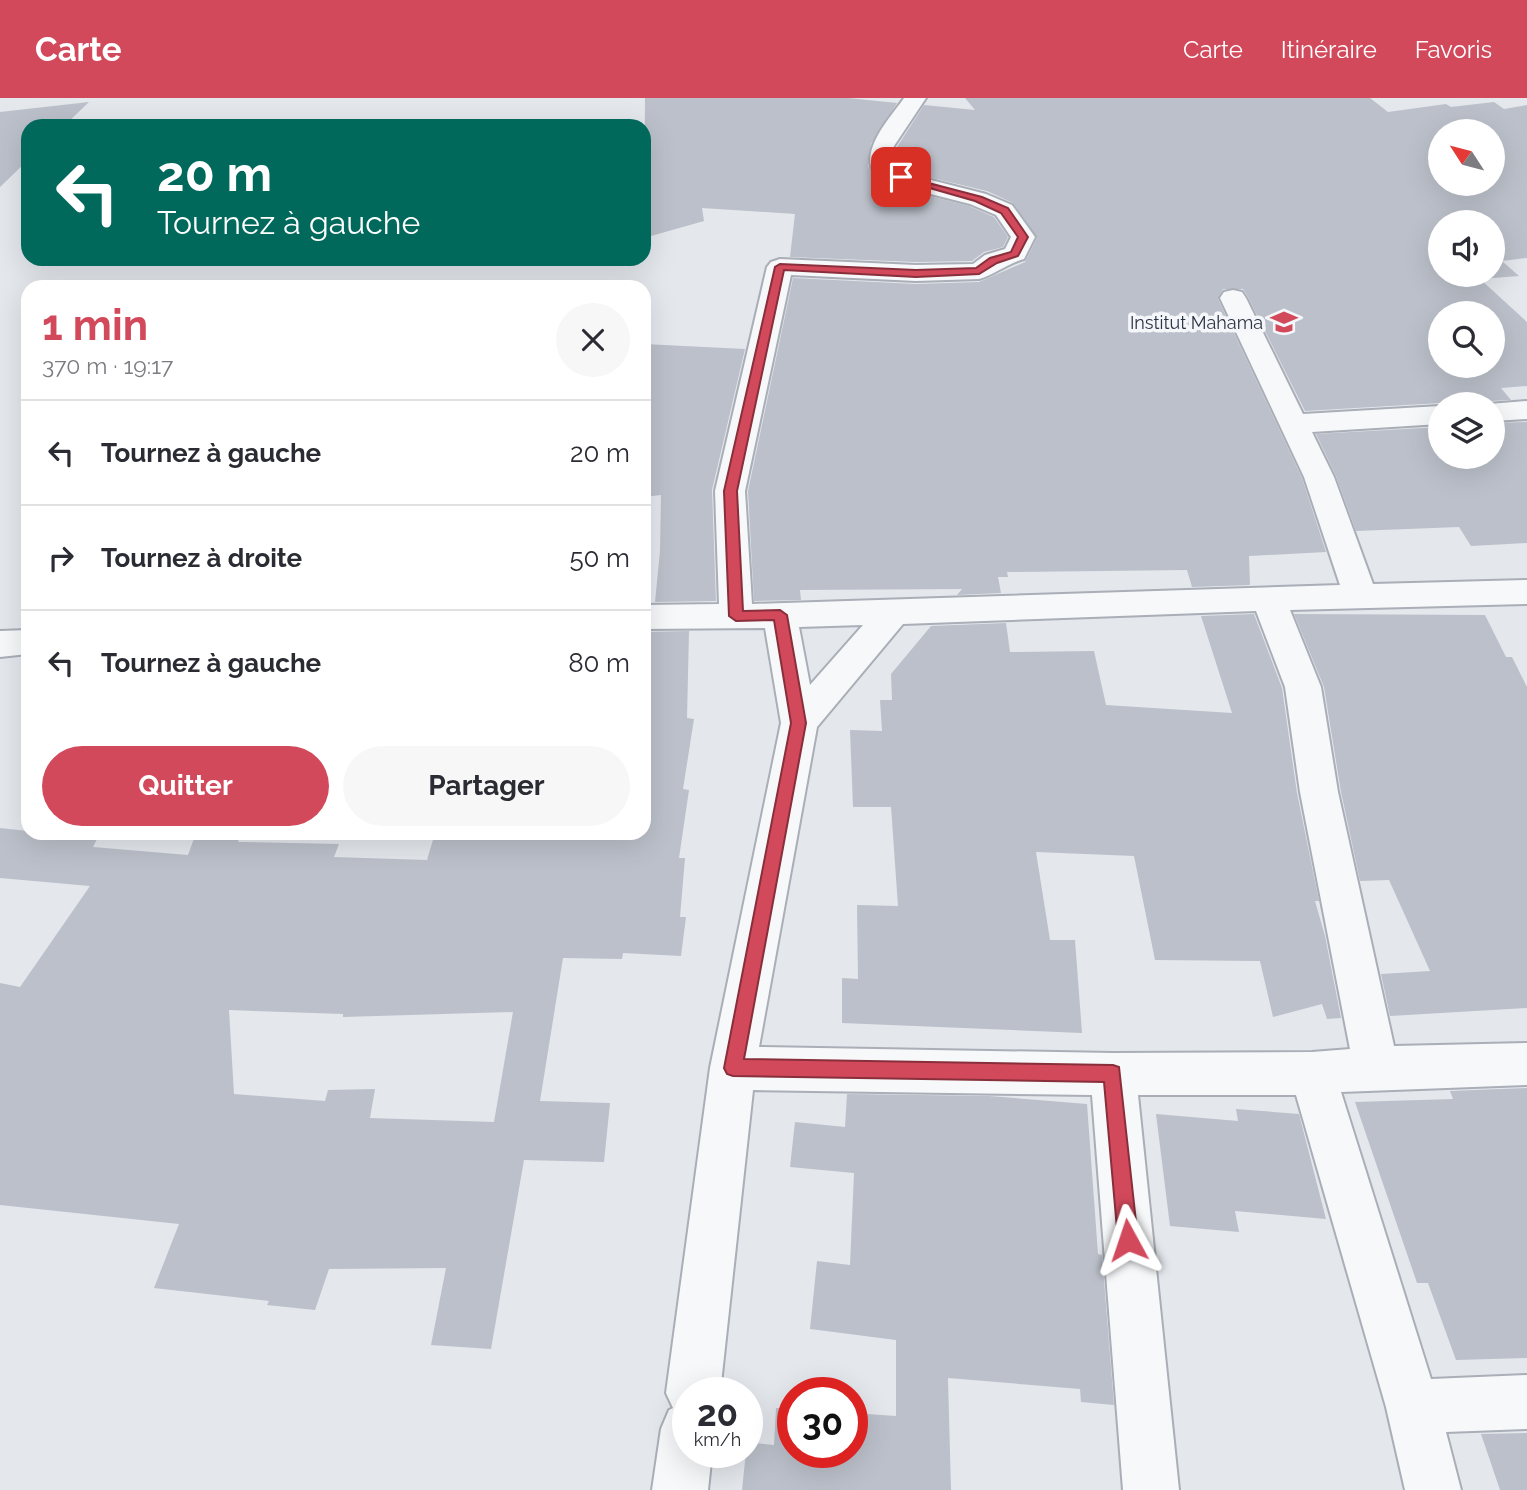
<!DOCTYPE html>
<html lang="fr">
<meta charset="utf-8">
<style>
:root{--surface:#fff;--page:#f7f7f7;--text:#2b2b33;--muted:#7c7c81;--line:#e1e1e2;--accent:#d1495b}
body{margin:0;font-family:Raleway,sans-serif;background:var(--page);color:var(--text);height:100vh;display:flex;flex-direction:column;font-size:26px;white-space:nowrap}
*{box-sizing:border-box;margin:0}
p{font-size:23px;color:var(--muted)}
.icon{flex:none;width:38px;height:38px;fill:none;stroke:currentColor;stroke-width:2;stroke-linecap:round;stroke-linejoin:round}
.map{position:relative;flex:1;overflow:hidden}
.panel{position:absolute;left:21px;top:182px;width:630px;height:560px;display:flex;flex-direction:column;background:var(--surface);border-radius:21px;box-shadow:0 7px 28px #0002}
.panel>*{flex:none}
.guide{position:absolute;left:21px;top:21px;width:630px;height:147px;border-radius:21px;box-shadow:0 7px 28px #0002;background:#00695c;color:#fff;overflow:hidden}
.needle{width:46px;rotate:306deg}
.tools{position:absolute;left:1428px;top:21px;display:grid;gap:14px}
.tools a{display:grid;place-items:center;width:77px;height:77px;border-radius:50%;background:var(--surface);box-shadow:0 7px 28px #0002;font-size:35px}
.speed{position:absolute;left:672px;top:1279px;display:flex;gap:14px;font-size:35px;font-weight:700;text-align:center}
.speed>*{display:grid;place-content:center;width:91px;height:91px;border-radius:50%;background:var(--surface);box-shadow:0 7px 28px #0002;line-height:1}
.speed small{font-size:18px;font-weight:400}
.speed .limit{border:10px solid #d22;background:#fff;color:#111}
.pin{position:absolute;display:grid;place-items:center;width:60px;height:60px;color:#fff;margin:-30px;border-radius:14px;box-shadow:0 4px 10px #0006}
.me{position:absolute;width:77px;margin:-38px;rotate:355deg;stroke-linejoin:round;filter:drop-shadow(0 0 5px #0008)}
.turn{display:flex;align-items:center;gap:24px;height:147px;padding:0 21px;font-size:32px}
.turn .icon{width:91px;height:91px;stroke-width:2.5}
.turn b{display:block;font-size:49px;line-height:60px}
.round{display:grid;place-items:center;flex:none;width:74px;height:74px;border-radius:37px;background:var(--page)}
.summary{display:flex;align-items:center;justify-content:space-between;height:119px;padding:0 21px}
h1{font-size:42px;font-weight:700;line-height:52px;color:var(--accent)}
.cta{display:flex;gap:14px;margin-top:auto;padding:14px 21px}
.cta a{flex:1;height:80px;border-radius:42px;background:var(--accent);color:#fff;font-size:28px;font-weight:700;line-height:80px;text-align:center}
.cta a+a{background:var(--page);color:var(--text)}
ul{padding:0;list-style:none}
li{display:flex;align-items:center;gap:21px;height:105px;padding:0 21px;border-top:2px solid var(--line)}
li div{flex:1}
li b{display:block;font-size:26px}
li em{font-style:normal}
header{display:flex;align-items:center;gap:42px;box-sizing:border-box;height:98px;padding:0 35px;background:var(--accent);color:#fff}
header strong{font-size:33px}
nav{display:flex;gap:38px;margin-inline-start:auto;font-size:24px}
.map>svg:first-child{display:block}
</style>
<header>
<strong>Carte</strong>
<nav><a>Carte</a><a>Itinéraire</a><a>Favoris</a></nav>
</header>
<div class="map">
<svg width="1527" height="1392" viewBox="0 0 1527 1392">
<rect width="100%" height="100%" fill="#e4e7ec"/>
<g fill="#bbc0ca" fill-rule="evenodd">
<polygon points="645,0 848,0 897,5 871,46 868,68 873,78 910,93 969,108 994,119 1008,139 1003,149 984,154 972,163 916,164 790,159 795,116 702,110 704,123 644,140"/>
<path d="M 965,0 L 1370,0 L 1388,14 L 1446,6 L 1451,9 L 1494,4 L 1504,11 L 1527,7 L 1527,160 L 1502,163 L 1519,178 L 1480,181 L 1527,224 L 1527,288 L 1501,290 L 1511,302 L 1489,303 L 1486,306 L 1440,305 L 1305,313 L 1248,199 L 1243,191 L 1223,191 L 1218,201 L 1302,380 L 1326,454 L 1249,458 L 1250,487 L 1192,489 L 1187,472 L 1007,474 L 1008,479 L 998,479 L 1001,495 L 957,497 L 962,491 L 800,492 L 801,502 L 754,503 L 748,393 L 793,180 L 916,186 L 979,184 L 1025,164 L 1037,140 L 1013,105 L 987,93 L 928,79 L 897,66 L 897,49 L 924,7 L 975,12 ZM 1440,33 L 1493,33 L 1493,86 L 1440,86 ZM 1440,124 L 1493,124 L 1493,177 L 1440,177 ZM 1440,215 L 1493,215 L 1493,268 L 1440,268 Z"/>
<polygon points="89,4 64,28 28,28 28,62 0,89 0,14"/>
<polygon points="644,246 745,251 712,392 716,503 655,504 660,453 661,397 644,399"/>
<polygon points="1527,324 1527,445 1471,448 1459,429 1356,433 1336,378 1316,336 1440,329 1440,359 1493,359 1493,325"/>
<polygon points="1254,516 1282,590 1297,695 1319,803 1315,803 1325,838 1341,920 1327,921 1322,906 1273,919 1260,863 1155,862 1134,758 1036,754 1050,842 1075,842 1082,935 842,925 842,880 858,881 857,807 898,808 891,709 853,709 850,632 882,633 880,602 892,602 891,576 931,528 1006,525 1010,554 1094,553 1106,607 1232,615 1201,518"/>
<polygon points="1294,516 1485,517 1506,559 1512,559 1527,589 1527,910 1390,918 1381,876 1430,873 1389,782 1360,783 1341,694 1324,589"/>
<path d="M 689,533 L 687,620 L 694,621 L 683,691 L 689,692 L 679,760 L 685,760 L 680,819 L 686,819 L 681,858 L 623,855 L 622,861 L 563,860 L 540,1003 L 610,1005 L 604,1064 L 524,1062 L 491,1251 L 431,1247 L 446,1170 L 329,1171 L 315,1212 L 267,1207 L 269,1203 L 154,1190 L 179,1126 L 0,1107 L 0,885 L 20,889 L 90,788 L 0,780 L 0,730 L 28,733 L 28,735 L 100,735 L 93,749 L 188,757 L 196,735 L 241,735 L 238,744 L 339,746 L 334,759 L 427,762 L 435,735 L 644,735 L 644,534 ZM 229,912 L 343,916 L 343,919 L 513,914 L 494,1024 L 370,1020 L 375,991 L 328,992 L 325,1003 L 234,996 Z"/>
<polygon points="1527,990 1527,1260 1456,1262 1428,1185 1417,1185 1355,1004 1453,1001 1450,993"/>
<polygon points="847,996 989,998 1087,1006 1098,1156 1102,1157 1114,1307 1081,1304 1080,1291 948,1280 951,1392 742,1392 747,1344 774,1347 776,1310 793,1311 793,1354 852,1354 852,1315 896,1318 896,1242 810,1231 817,1163 850,1167 854,1075 790,1069 795,1024 845,1029"/>
<polygon points="1236,1011 1299,1016 1326,1121 1235,1113 1239,1134 1170,1128 1156,1016 1238,1023"/>
<polygon points="1527,1335 1527,1392 1500,1392 1481,1336"/>
</g>
<g fill="none" stroke-linecap="round" stroke-linejoin="round">
<defs>
<g id="street">
<path d="M 904,0 L 926,0 L 894,48 L 894,68 L 927,81 L 986,96 L 1012,107 L 1035,139 L 1024,161 C 1006,166 994,177 979,181 L 916,183 L 791,177 L 745,393 L 752,506 L 1340,487 L 1304,379 L 1220,200 L 1224,194 L 1233,192 L 1242,194 L 1246,200 L 1303,316 L 1440,308 L 1440,326 L 1312,334 L 1334,379 L 1373,486 L 1527,482 L 1527,506 L 1290,512 L 1321,589 L 1338,694 L 1394,948 L 1527,945 L 1527,987 L 1341,994 L 1431,1281 L 1527,1277 L 1527,1331 L 1446,1334 L 1461,1392 L 1405,1392 L 1386,1309 L 1296,997 L 1138,997 L 1179,1392 L 1123,1392 L 1092,997 L 753,992 L 720,1295 L 688,1295 L 688,1354 L 712,1354 L 708,1392 L 652,1392 L 661,1331 L 669,1312 L 673,1310 L 666,1295 L 710,970 L 781,625 L 765,530 L 644,531 L 644,507 L 719,506 L 715,393 L 767,169 L 771,164 L 780,161 L 916,167 L 973,166 L 985,157 L 1005,151 L 1011,139 L 996,117 L 970,106 L 911,91 L 875,77 C 858,53 891,19 904,0 ZM 1256,513 L 1285,589 L 1300,694 L 1350,951 L 1312,954 L 1113,955 L 759,949 L 817,629 L 903,526 ZM 863,527 L 810,587 L 799,529 Z"/>
<polygon points="1527,303 1527,321 1493,323 1493,306 1489,306"/>
<polygon points="28,532 28,556 0,559 0,533"/>
</g>
</defs>
<use href="#street" stroke="#a9aeb7" stroke-width="4"/>
<use href="#street" fill="#f7f8fa" fill-rule="evenodd"/>
</g>
<polygon fill="#d1495b" stroke="#882f3b" stroke-width="2" points="898,77 982,99 1008,110 1028,139 1018,158 997,165 979,176 916,179 784,172 737,393 743,513 780,512 787,517 806,625 744,961 1113,967 1119,969 1138,1142 1135,1149 1128,1152 1121,1149 1118,1142 1104,984 733,978 727,976 724,970 791,625 774,522 736,523 729,518 724,393 775,169 780,166 916,172 976,170 990,160 1011,154 1018,139 1001,115 975,103 898,81"/>
<defs>
<symbol id="school-bare" viewBox="-9 -9 18 18"><path d="M0-5L7-2L0 1L-7-2ZM-4 1L0 2.5L4 1V4Q0 6-4 4Z" fill="#d1495b" stroke="#f4f6f9" stroke-width="2.5" paint-order="stroke"/></symbol>
</defs>
<g fill-rule="evenodd">
<use href="#school-bare" x="1265" y="205" width="38" height="38"/>
</g>
<g text-anchor="middle" dominant-baseline="central" stroke-width="7" stroke-linejoin="round" paint-order="stroke">
<g font-size="18" fill="#2b3445" stroke="#f4f6f9" text-anchor="end">
<text x="1263" y="224">Institut Mahama</text>
</g>
</g>
</svg>
<div class="tools">
<a><svg class="needle" viewBox="-14 -14 28 28"><path d="M0-13l5 13h-10z" fill="#e53935"/><path d="M0 13l5-13h-10z" fill="#7c7c81"/></svg></a>
<a><svg class="icon" aria-label="sound" viewBox="0 0 24 24"><path d="M4 9h4l5-4v14l-5-4H4zM17 9q2 3 0 6"/></svg></a>
<a><svg class="icon" aria-label="search" viewBox="0 0 24 24"><circle cx="10" cy="10" r="6"/><path d="M15 15l6 6"/></svg></a>
<a><svg class="icon" aria-label="layers" viewBox="0 0 24 24"><path d="M12 4l9 5-9 5-9-5zM3 14l9 5 9-5"/></svg></a>
</div>
<div class="speed"><div>20<small>km/h</small></div><div class="limit">30</div></div>
<div class="pin" style="left:901px;top:79px;background:#d93025"><svg class="icon" aria-label="arrive" viewBox="0 0 24 24"><path d="M6 21V4h12l-3 4 3 4H6"/></svg></div>
<svg class="me" style="left:1128px;top:1142px" viewBox="-20 -20 40 40"><path d="M0-17L14 15 0 8-14 15z" fill="#d1495b" stroke="#fff" stroke-width="4"/></svg>
<div class="guide">
<div class="turn"><svg class="icon" aria-label="left" viewBox="0 0 24 24"><path d="M17 20v-9H6M10 6l-5 5 5 5"/></svg><div><b>20 m</b>Tournez à gauche</div></div>
</div>
<section class="panel">
<div class="summary"><div><h1>1 min</h1><p>370 m · 19:17</p></div><a class="round"><svg class="icon" aria-label="close" viewBox="0 0 24 24"><path d="M6 6l12 12M18 6L6 18"/></svg></a></div>
<ul>
<li><svg class="icon" aria-label="left" viewBox="0 0 24 24"><path d="M17 20v-9H6M10 6l-5 5 5 5"/></svg><div><b>Tournez à gauche</b></div><em>20 m</em></li>
<li><svg class="icon" aria-label="right" viewBox="0 0 24 24"><path d="M7 20v-9h11M14 6l5 5-5 5"/></svg><div><b>Tournez à droite</b></div><em>50 m</em></li>
<li><svg class="icon" aria-label="left" viewBox="0 0 24 24"><path d="M17 20v-9H6M10 6l-5 5 5 5"/></svg><div><b>Tournez à gauche</b></div><em>80 m</em></li>
</ul>
<div class="cta"><a>Quitter</a><a>Partager</a></div>
</section>
</div>
